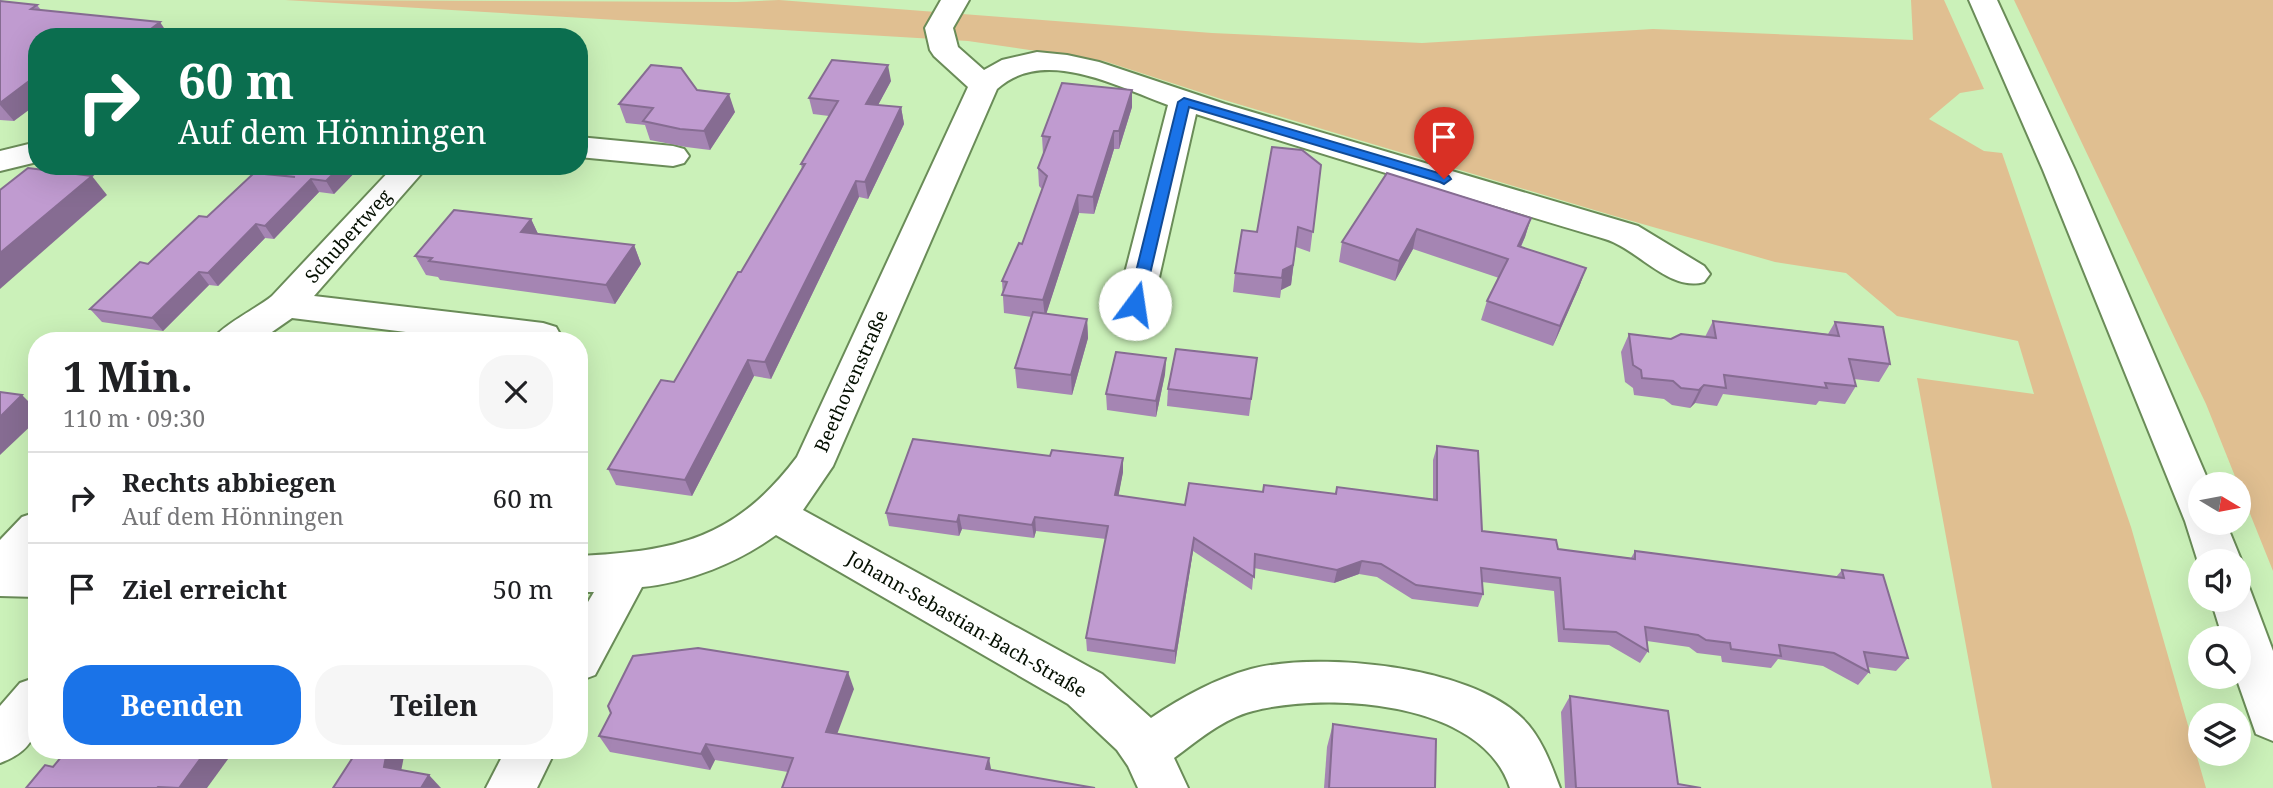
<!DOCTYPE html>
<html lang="de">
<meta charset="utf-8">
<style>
:root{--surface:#fff;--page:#f6f6f6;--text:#202124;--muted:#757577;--line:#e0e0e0;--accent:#1a73e8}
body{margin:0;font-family:"Noto Serif",serif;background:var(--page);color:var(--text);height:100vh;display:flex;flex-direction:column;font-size:26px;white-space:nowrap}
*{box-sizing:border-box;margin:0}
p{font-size:23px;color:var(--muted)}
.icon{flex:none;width:38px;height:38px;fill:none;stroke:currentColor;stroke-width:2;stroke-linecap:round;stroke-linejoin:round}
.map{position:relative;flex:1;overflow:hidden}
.side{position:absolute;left:28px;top:332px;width:560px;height:427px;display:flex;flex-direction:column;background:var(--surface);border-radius:28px;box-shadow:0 7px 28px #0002}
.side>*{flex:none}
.banner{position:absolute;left:28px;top:28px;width:560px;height:147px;border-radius:28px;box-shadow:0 7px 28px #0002;background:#0b6e4f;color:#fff;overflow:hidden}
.needle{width:46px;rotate:100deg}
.fabs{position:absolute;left:2188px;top:472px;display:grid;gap:14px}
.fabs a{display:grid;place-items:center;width:63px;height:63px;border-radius:50%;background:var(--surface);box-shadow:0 7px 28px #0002;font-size:35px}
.pin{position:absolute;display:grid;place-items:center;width:60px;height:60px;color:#fff;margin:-72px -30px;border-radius:50% 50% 50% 0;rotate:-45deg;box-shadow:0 0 7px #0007}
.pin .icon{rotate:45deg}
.me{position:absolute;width:77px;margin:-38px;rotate:14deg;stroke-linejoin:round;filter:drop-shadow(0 0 5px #0008)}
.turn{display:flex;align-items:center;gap:24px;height:147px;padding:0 35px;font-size:32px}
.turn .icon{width:91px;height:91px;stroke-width:2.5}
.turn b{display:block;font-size:49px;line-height:60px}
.round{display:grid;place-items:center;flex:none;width:74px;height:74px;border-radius:28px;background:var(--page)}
.summary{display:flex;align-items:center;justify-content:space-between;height:119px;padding:0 35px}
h1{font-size:42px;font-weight:700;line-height:52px}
.button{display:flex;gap:14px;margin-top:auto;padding:14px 35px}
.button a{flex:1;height:80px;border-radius:28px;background:var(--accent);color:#fff;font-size:28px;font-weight:700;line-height:80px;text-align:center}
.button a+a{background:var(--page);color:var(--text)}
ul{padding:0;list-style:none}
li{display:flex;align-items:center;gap:21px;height:91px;padding:0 35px;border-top:2px solid var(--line)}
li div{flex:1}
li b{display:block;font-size:26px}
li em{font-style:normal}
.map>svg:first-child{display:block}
</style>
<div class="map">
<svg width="2273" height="788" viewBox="0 0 2273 788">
<rect width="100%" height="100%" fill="#cbf1b9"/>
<g fill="#e0bf91">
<polygon points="285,0 737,2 779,0 1212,33 1422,43 1653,29 1913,40 1911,0 1944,0 1984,89 1960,93 1929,119 1984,151 2002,153 2131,527 2206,788 1992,788 1917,378 2034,394 2018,341 1897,316 1846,273 1775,262 1611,215 1221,99 1104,61 968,41"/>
<polygon points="2014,0 2273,0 2273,571 2206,404"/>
</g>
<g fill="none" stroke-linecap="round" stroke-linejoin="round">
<defs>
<g id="street">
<path d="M 941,0 L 969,0 L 953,28 L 958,47 L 984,70 L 1002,60 L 1037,52 L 1067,55 L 1099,62 L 1225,104 L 1638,226 L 1704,266 L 1710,274 L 1704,282 C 1669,292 1638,249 1605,239 C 1469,198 1332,158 1196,114 L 1153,304 L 1148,313 L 1135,316 L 1122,313 L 1117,304 L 1168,105 C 1118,87 1044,46 997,89 L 833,466 L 803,510 L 1102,674 L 1151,718 C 1182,697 1215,679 1251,669 C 1320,651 1470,666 1522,718 C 1541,736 1551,764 1560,788 L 1510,788 C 1482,700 1327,692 1253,711 C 1224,718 1197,741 1174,758 L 1188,788 L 1138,788 L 1128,766 L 1117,750 L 1068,704 L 776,535 C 737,563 689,582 642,587 L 595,675 L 579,681 L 579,617 L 594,592 L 579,592 L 579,556 C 677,551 735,539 797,457 L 968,87 L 934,56 L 930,50 L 925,28 Z"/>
<polygon points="579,137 673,146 684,149 689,156 684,163 673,166 579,157"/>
<polygon points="37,142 37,162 0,171 0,151"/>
<path d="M 394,166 L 428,166 L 314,296 L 543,323 L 556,327 L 561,336 L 558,341 L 479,341 L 292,318 L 259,341 L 212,341 C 219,327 256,309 272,296 Z"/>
<polygon points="37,512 35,560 37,561 37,597 0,596 0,540 22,517"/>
<path d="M 37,677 C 37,718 46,746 0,763 L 0,706 L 20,683 Z"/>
<polygon points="505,751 555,751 537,788 486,788"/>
</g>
<g id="secondary">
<polygon points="1969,0 1997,0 2075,170 2210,485 2200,485 2200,523 2226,523 2242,562 2238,569 2238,562 2200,562 2200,565 2198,562 2185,521 2043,170"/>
<polygon points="2238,583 2249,587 2273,651 2273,741 2256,734 2236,677 2238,677 2238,639 2223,639 2211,600 2238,600"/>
</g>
</defs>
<use href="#street" stroke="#6a8c58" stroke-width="4"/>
<use href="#secondary" stroke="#6a8c58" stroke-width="4"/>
<use href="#street" fill="#fff" fill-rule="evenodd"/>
<use href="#secondary" fill="#fff" fill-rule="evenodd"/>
</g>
<g fill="#a585b3">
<polygon points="0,1 37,5 41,10 37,37 14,121 0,120"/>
<polygon points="891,81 878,105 901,107 904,124 868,199 859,197 771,379 754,376 692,496 616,485 608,469 674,382 741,272 802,169 801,164 829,116 813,114 809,98"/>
<polygon points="697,90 735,112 710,150 686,147 650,140 645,125 626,123 619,104"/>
<polygon points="1132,90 1132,107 1119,149 1114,149 1094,214 1079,213 1046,314 1087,319 1088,338 1072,395 1017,388 1015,368 1032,317 1004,313 1002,281 1022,244 1042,189 1039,186 1038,168 1043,154 1042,136"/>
<polygon points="1321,165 1310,252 1296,247 1291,285 1281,290 1280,298 1233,292 1235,273 1257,232"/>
<polygon points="286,166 361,166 334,194 319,192 274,239 265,238 218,286 209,285 163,331 102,322 90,309 207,217 277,175"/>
<polygon points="1387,173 1531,218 1525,237 1521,247 1586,268 1579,287 1553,346 1481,320 1487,301 1499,278 1413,249 1395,281 1339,262 1342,242"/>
<polygon points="531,219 538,234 634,245 641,264 615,304 440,280 438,277 426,275 415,256"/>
<polygon points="1713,321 1828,334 1835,322 1890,364 1879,382 1854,379 1856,386 1845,404 1819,401 1816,405 1723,394 1717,406 1695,403 1690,408 1672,405 1664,399 1634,395 1633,388 1625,382 1621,352 1629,334 1671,339 1705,337"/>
<polygon points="1166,358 1165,374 1156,417 1107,410 1106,394"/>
<polygon points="1257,358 1249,416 1167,406 1168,389"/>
<polygon points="1437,446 1482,531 1558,549 1631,558 1635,551 1836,577 1842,570 1908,658 1896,671 1867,667 1869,672 1858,685 1823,666 1778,659 1771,668 1722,662 1721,656 1697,653 1689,647 1647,641 1648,651 1640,663 1609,645 1558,642 1554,591 1482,582 1483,594 1478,607 1412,599 1377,577 1359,574 1334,583 1254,568 1252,590 1193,551 1175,664 1087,651 1086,638 1106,539 1036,531 1034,538 962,529 959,536 889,526 886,513 1050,456 1123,458 1123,472 1118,496 1185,505 1263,492 1335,494 1337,487 1433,499 1433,460"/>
<polygon points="854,689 788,772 715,760 710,770 610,752 599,736 611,713"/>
<polygon points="1570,696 1678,784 1701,788 1565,788 1561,712"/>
<polygon points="1333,724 1435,788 1324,788 1327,747"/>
</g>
<g fill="#866c92">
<polygon points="160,22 170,37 147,32"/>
<polygon points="888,65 891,81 870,120 866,104"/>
<polygon points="37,75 37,104 14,121 0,105 0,103"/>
<polygon points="1132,90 1132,107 1119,149 1119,131"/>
<polygon points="729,94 735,112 710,150 704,131"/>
<polygon points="901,107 904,124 868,199 865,182"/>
<polygon points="1114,131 1114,149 1094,214 1093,197"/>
<polygon points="341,166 361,166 334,194 326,181"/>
<polygon points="92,176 107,195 0,289 0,253"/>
<polygon points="311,179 319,192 274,239 265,226"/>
<polygon points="856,181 859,197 771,379 765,362"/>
<polygon points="1078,195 1079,213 1045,318 1043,300"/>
<polygon points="1531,218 1525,237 1512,265 1518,246"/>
<polygon points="531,219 540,238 521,232"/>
<polygon points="256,224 265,238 218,286 208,273"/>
<polygon points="1298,227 1291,285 1281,290 1280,298 1283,270"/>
<polygon points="1417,229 1413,249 1395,281 1399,261"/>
<polygon points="634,245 641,264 615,304 606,285"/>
<polygon points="1586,268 1579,287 1553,346 1560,326"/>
<polygon points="199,272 209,285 163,331 152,318"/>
<polygon points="1087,319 1088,338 1072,395 1071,375"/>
<polygon points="1166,358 1165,374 1156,417 1156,401"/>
<polygon points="748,360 754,376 692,496 685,480"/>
<polygon points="1704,385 1695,403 1690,408 1699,390"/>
<polygon points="22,395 37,410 37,420 0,455 0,417"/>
<polygon points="1123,458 1123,472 1116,509 1115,495"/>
<polygon points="959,515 962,529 959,536 957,522"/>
<polygon points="1035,517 1036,531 1034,538 1032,525"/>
<polygon points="1194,538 1193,551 1175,664 1175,651"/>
<polygon points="1362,561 1359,574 1334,583 1337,570"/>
<polygon points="848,672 854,689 832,748 826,732"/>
<polygon points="706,744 715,760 710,770 701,754"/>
<polygon points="206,751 225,751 231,755 207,788 179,788"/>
<polygon points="387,751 405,751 399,782 384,767"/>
<polygon points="989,758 992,774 986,769"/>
<polygon points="429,775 441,788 421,788"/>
</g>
<g fill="#c09bd0" stroke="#866c92" stroke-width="2">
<polygon points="0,1 37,5 31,9 160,22 147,32 195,37 37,37 37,75 0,103"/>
<polygon points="832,60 888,65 866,104 901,107 865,182 856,181 765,362 748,360 685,480 608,469 661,380 674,382 738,272 741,272 805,164 801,164 838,101 809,98"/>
<polygon points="651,65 681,68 697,90 729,94 704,131 680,129 643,121 653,108 619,104"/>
<polygon points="1062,83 1132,90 1119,131 1114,131 1093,197 1078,195 1043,300 1002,295 1007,282 1002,281 1019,243 1022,244 1047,176 1038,168 1050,137 1042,136"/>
<polygon points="1272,147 1302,150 1321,165 1313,232 1298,227 1293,265 1283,270 1282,278 1235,273 1242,230 1257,232"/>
<polygon points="286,166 341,166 326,181 311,179 265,226 256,224 208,273 199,272 152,318 90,309 140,262 148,264 199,216 207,217 254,173 295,177 277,175"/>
<polygon points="28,168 92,176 0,253 0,190"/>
<polygon points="1387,173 1531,218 1518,246 1586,268 1560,326 1487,301 1508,259 1417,229 1399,261 1342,242"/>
<polygon points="454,210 531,219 521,232 634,245 606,285 429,261 432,258 415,256"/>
<polygon points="1033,312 1087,319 1071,375 1015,368"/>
<polygon points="1713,321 1839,336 1835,322 1883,327 1890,364 1849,359 1856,386 1825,383 1827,388 1724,375 1726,388 1704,385 1699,390 1681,388 1673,381 1642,378 1641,370 1633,365 1629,334 1671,339 1681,334 1716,338"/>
<polygon points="1176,349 1257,358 1251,399 1168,389"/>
<polygon points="1116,352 1166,358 1156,401 1106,394"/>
<polygon points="0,392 22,395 0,417"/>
<polygon points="913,439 1050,456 1052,450 1123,458 1115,495 1185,505 1189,483 1263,492 1264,485 1336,494 1337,487 1437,500 1437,446 1478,451 1482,531 1556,540 1558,549 1635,559 1635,551 1844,578 1842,570 1883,575 1908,658 1864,652 1869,672 1834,653 1779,645 1781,656 1731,649 1730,643 1706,640 1698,635 1645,627 1648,651 1616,632 1564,629 1560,578 1481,568 1483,594 1416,585 1381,564 1362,561 1337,570 1255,554 1254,577 1194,538 1175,651 1086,638 1108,526 1035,517 1032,525 959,515 957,522 886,513"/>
<polygon points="698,648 848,672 826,732 989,758 986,769 1095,788 782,788 793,758 706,744 701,754 599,736 611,713 608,706 633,656"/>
<polygon points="1570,696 1668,711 1678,784 1701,788 1576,788"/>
<polygon points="1333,724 1436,739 1435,788 1329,788"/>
<polygon points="66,751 206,751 179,788 158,787 157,788 26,788 45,765 53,767"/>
<polygon points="357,751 387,751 384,767 429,775 421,788 333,788"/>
</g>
<polygon fill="#1a73e8" stroke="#114b97" stroke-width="2" points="1184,98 1449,176 1451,179 1444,184 1440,182 1189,107 1143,304 1140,308 1130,308 1128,304 1178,102"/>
<g text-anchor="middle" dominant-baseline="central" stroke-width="5" stroke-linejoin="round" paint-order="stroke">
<g font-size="19" fill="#040f00" stroke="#fff">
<text transform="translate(348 236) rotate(-48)">Schubertweg</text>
<text transform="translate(851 381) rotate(-66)">Beethovenstraße</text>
<text transform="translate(967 624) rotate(30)">Johann-Sebastian-Bach-Straße</text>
</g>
</g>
</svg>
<div class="fabs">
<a><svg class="needle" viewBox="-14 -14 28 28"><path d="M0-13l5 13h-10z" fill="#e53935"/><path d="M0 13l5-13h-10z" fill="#757577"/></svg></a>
<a><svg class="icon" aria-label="sound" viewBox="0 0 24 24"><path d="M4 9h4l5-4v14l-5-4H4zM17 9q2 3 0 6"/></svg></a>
<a><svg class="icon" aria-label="search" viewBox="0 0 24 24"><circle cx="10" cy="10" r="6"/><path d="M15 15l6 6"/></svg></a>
<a><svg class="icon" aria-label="layers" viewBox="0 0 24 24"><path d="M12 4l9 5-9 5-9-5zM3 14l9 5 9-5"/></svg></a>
</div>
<div class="pin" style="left:1444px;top:179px;background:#d93025"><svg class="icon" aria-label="arrive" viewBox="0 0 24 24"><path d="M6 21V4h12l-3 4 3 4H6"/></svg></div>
<svg class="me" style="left:1135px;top:304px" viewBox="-20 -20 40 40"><circle r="19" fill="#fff"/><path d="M0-13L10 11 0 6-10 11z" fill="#1a73e8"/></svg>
<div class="banner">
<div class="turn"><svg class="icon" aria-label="right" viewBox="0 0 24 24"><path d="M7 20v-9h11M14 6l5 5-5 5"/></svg><div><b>60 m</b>Auf dem Hönningen</div></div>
</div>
<section class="side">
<div class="summary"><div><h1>1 Min.</h1><p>110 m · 09:30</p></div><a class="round"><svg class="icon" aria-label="close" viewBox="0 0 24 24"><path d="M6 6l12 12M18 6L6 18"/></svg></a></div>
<ul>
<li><svg class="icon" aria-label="right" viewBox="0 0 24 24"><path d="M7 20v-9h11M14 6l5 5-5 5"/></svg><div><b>Rechts abbiegen</b><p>Auf dem Hönningen</p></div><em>60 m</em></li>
<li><svg class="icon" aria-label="arrive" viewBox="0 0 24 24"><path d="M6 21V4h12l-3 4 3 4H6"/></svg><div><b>Ziel erreicht</b></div><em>50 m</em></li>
</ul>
<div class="button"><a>Beenden</a><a>Teilen</a></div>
</section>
</div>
